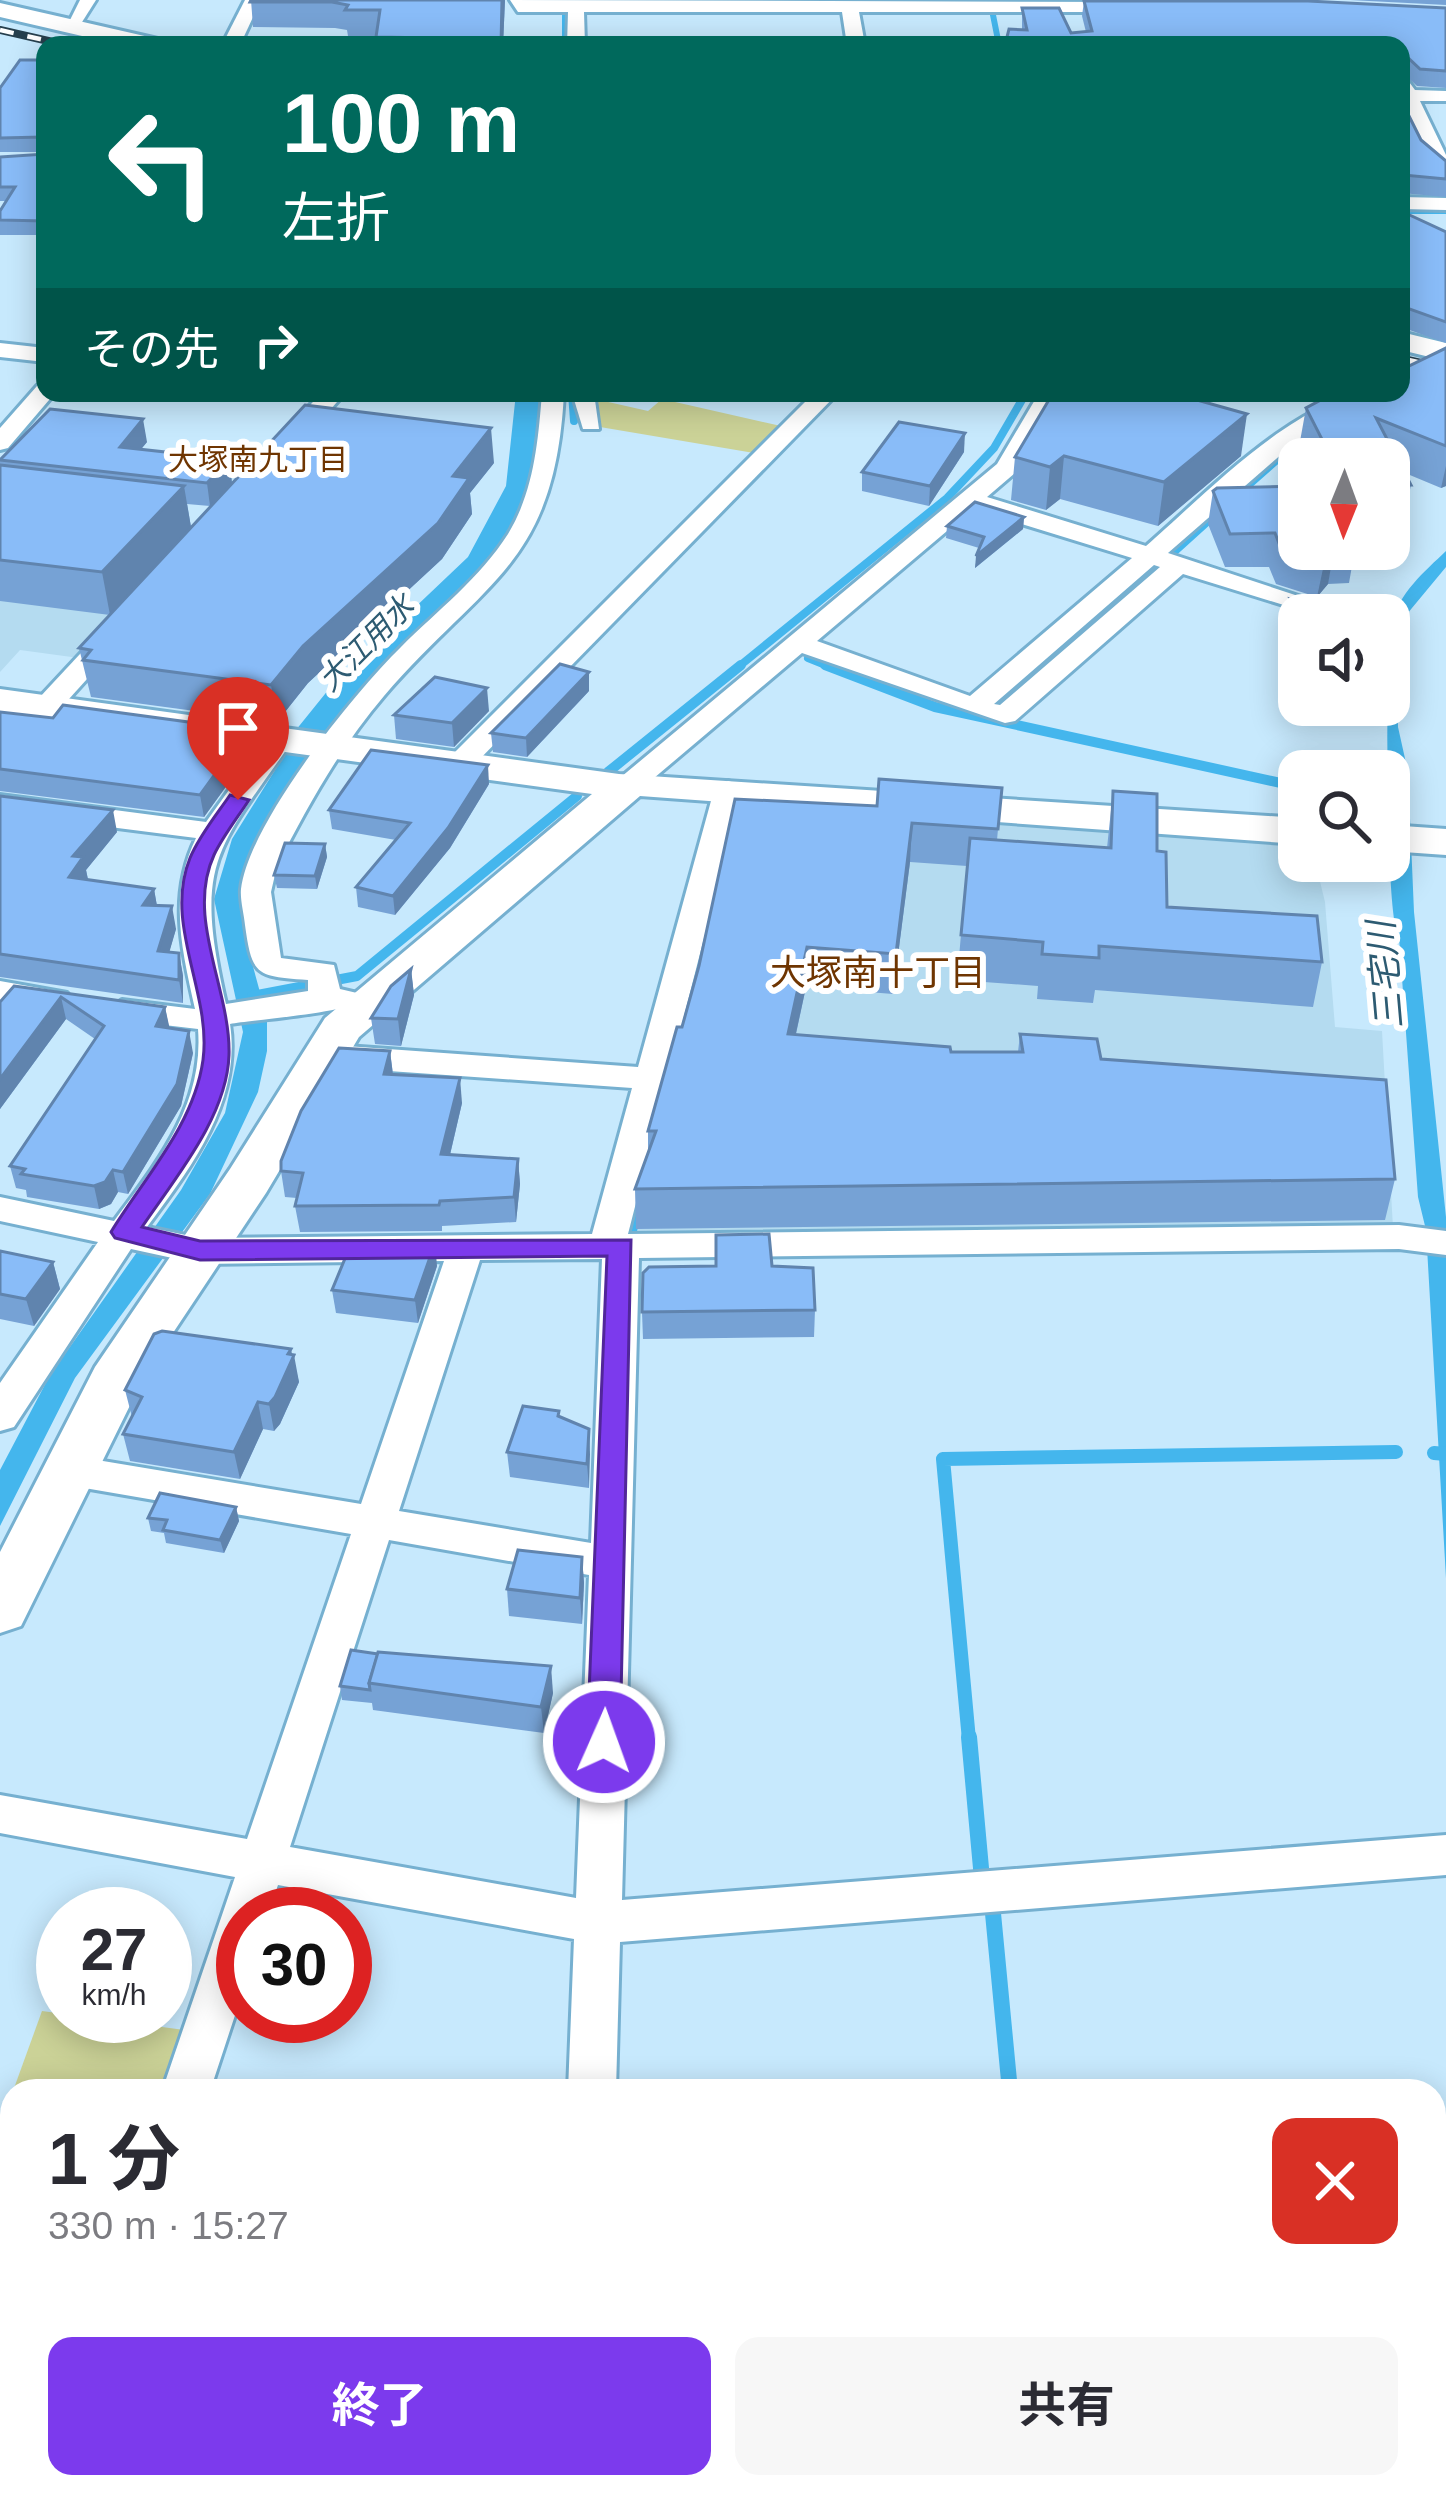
<!DOCTYPE html>
<html lang="ja">
<meta charset="utf-8">
<style>
:root{--surface:#fff;--page:#f7f7f7;--text:#2b2b33;--muted:#7c7c81;--accent:#7c3aed}
body{margin:0;font-family:Helvetica,"Noto Sans JP",sans-serif;background:var(--page);color:var(--text);height:100vh;display:flex;flex-direction:column;font-size:45px;white-space:nowrap}
*{box-sizing:border-box;margin:0}
p{font-size:39px;color:var(--muted)}
.icon{flex:none;width:66px;height:66px;fill:none;stroke:currentColor;stroke-width:2;stroke-linecap:round;stroke-linejoin:round}
.map{position:relative;flex:1;overflow:hidden}
.panel{position:absolute;left:0px;top:2079px;width:1446px;height:420px;display:flex;flex-direction:column;background:var(--surface);border-radius:36px 36px 0 0;box-shadow:0 6px 30px #0003}
.panel>*{flex:none}
.guide{position:absolute;left:36px;top:36px;width:1374px;height:366px;border-radius:24px;box-shadow:0 6px 30px #0003;background:#00695c;color:#fff;overflow:hidden}
.needle{width:78px;rotate:181deg}
.fabs{position:absolute;left:1278px;top:438px;display:grid;gap:24px}
.fabs a{display:grid;place-items:center;width:132px;height:132px;border-radius:24px;background:var(--surface);box-shadow:0 6px 30px #0003;font-size:60px}
.speed{position:absolute;left:36px;top:1887px;display:flex;gap:24px;font-size:60px;font-weight:700;text-align:center}
.speed>*{display:grid;place-content:center;width:156px;height:156px;border-radius:50%;background:var(--surface);box-shadow:0 6px 30px #0003;line-height:1}
.speed small{font-size:30px;font-weight:400}
.speed .limit{border:18px solid #d22;background:#fff;color:#111}
.pin{position:absolute;display:grid;place-items:center;width:102px;height:102px;color:#fff;margin:-123px -51px;border-radius:50% 50% 50% 0;rotate:-45deg;box-shadow:0 0 12px #0007}
.pin .icon{rotate:45deg}
.me{position:absolute;width:132px;margin:-66px;rotate:2deg;stroke-linejoin:round;filter:drop-shadow(0 0 9px #0008)}
.turn{display:flex;align-items:center;gap:42px;height:252px;padding:0 48px;font-size:54px}
.turn .icon{width:156px;height:156px;stroke-width:2.5}
.turn b{display:block;font-size:84px;line-height:102px}
.then{display:flex;align-items:center;height:114px;padding:0 48px;background:#0003;gap:24px;font-size:45px}
.round{display:grid;place-items:center;flex:none;width:126px;height:126px;border-radius:24px;background:var(--page)}
.summary{display:flex;align-items:center;justify-content:space-between;height:204px;padding:0 48px}
h1{font-size:72px;font-weight:700;line-height:90px}
.primary-button{display:flex;gap:24px;margin-top:auto;padding:24px 48px}
.primary-button a{flex:1;height:138px;border-radius:24px;background:var(--accent);color:#fff;font-size:48px;font-weight:700;line-height:138px;text-align:center}
.primary-button a+a{background:var(--page);color:var(--text)}
.map>svg:first-child{display:block}
</style>
<div class="map">
<svg width="1446" height="2499" viewBox="0 0 1446 2499">
<rect width="100%" height="100%" fill="#c7e9fd"/>
<g fill="#b4dbf0">
<polygon points="0,502 200,526 79,658 20,650 0,672"/>
<polygon points="741,801 1299,839 1299,861 1315,861 1325,902 1335,1027 1382,1031 1393,1228 633,1234"/>
</g>
<g fill="#cbd297">
<polygon points="595,399 648,411 662,399 781,426 754,453 600,427"/>
<polygon points="42,2011 192,2031 173,2091 13,2091"/>
</g>
<g fill="#44b6ed">
<polygon points="516,393 546,393 546,454 507,548 367,688 242,891 245,937 267,1018 267,1051 258,1092 210,1194 75,1378 0,1526 0,1470 50,1375 181,1190 225,1113 243,1032 214,899 232,839 287,751 283,746 329,689 468,557 506,486"/>
<path d="M 1446,551 L 1446,567 L 1407,614 L 1397,675 L 1398,727 L 1408,772 L 1414,912 L 1446,1217 L 1446,1578 L 1426,1230 L 1418,1197 L 1399,937 C 1385,922 1385,652 1392,623 C 1399,593 1424,572 1446,551 Z"/>
</g>
<g fill="none" stroke-linecap="round" stroke-linejoin="round">
<g stroke="#44b6ed" stroke-width="6">
<polyline points="992,10 999,45"/>
<polyline points="565,12 565,45"/>
<polyline points="1401,211 1446,211"/>
</g>
<g stroke="#44b6ed" stroke-width="8">
<polyline points="572,393 574,421"/>
<polyline points="1245,488 1288,450"/>
<polyline points="1175,551 1217,513"/>
<polyline points="808,658 833,668"/>
<polyline points="737,668 947,498 994,448 1026,393"/>
<polyline points="1039,668 1152,570"/>
</g>
<g stroke="#44b6ed" stroke-width="10">
<polyline points="825,665 935,707 1299,787"/>
<polyline points="995,705 1042,665"/>
<polyline points="608,772 741,665"/>
<polyline points="252,996 357,976 577,796"/>
</g>
<g stroke="#44b6ed" stroke-width="14">
<polyline points="630,1230 639,1198"/>
<polyline points="1434,1453 1446,1454"/>
<polyline points="969,1740 943,1459 1396,1452"/>
</g>
<g stroke="#44b6ed" stroke-width="16">
<polyline points="969,1737 982,1879"/>
<polyline points="992,1903 1010,2091"/>
<polyline points="1049,2487 1050,2499"/>
</g>
<defs>
<g id="street">
<polygon points="80,0 96,0 77,30 65,30"/>
<polygon points="245,0 261,0 240,45 222,45"/>
<polygon points="510,0 1131,2 1139,7 1131,12 859,12 865,45 847,45 842,12 584,12 585,45 567,45 568,12 518,12"/>
<path d="M 1401,71 L 1415,90 L 1446,91 L 1446,101 L 1420,101 L 1446,155 L 1446,174 C 1411,158 1401,105 1401,71 Z"/>
<polygon points="1401,197 1446,198 1446,210 1401,209"/>
<polygon points="0,343 45,348 45,362 0,357"/>
<polygon points="45,384 45,393 55,393 8,448 0,450 0,428 37,386"/>
<polygon points="321,393 345,393 299,445 283,445 283,435"/>
<path d="M 542,393 L 564,393 C 555,566 485,579 384,696 C 341,746 307,807 277,866 L 271,892 L 281,958 L 334,965 L 340,989 L 357,993 L 362,1000 C 353,1012 253,1020 230,1024 C 242,1101 190,1169 147,1227 L 200,1238 L 592,1234 L 632,1088 L 346,1068 L 329,1057 L 346,1046 L 638,1067 L 714,790 L 728,781 L 738,784 L 742,790 L 628,1234 L 1399,1225 L 1446,1231 L 1446,1255 L 1399,1249 L 639,1258 L 622,1900 L 1446,1835 L 1446,1875 L 620,1942 L 616,2091 L 568,2091 L 574,1939 L 278,1885 L 268,1914 L 243,1914 L 243,1991 L 210,2091 L 162,2091 L 235,1877 L 0,1833 L 0,1795 L 247,1839 L 351,1534 L 67,1485 L 53,1481 L 47,1470 L 53,1459 L 67,1455 L 361,1504 L 444,1261 L 200,1264 L 131,1249 L 14,1427 L 0,1431 L 0,1383 L 98,1242 L 0,1221 L 0,1197 L 114,1221 C 157,1163 204,1105 198,1029 L 122,1020 L 106,1010 L 122,1000 L 195,1009 C 182,950 168,896 196,838 L 0,813 L 0,795 L 206,822 L 272,730 L 292,730 L 296,736 C 216,851 193,860 226,1004 L 308,991 L 308,980 C 257,976 252,977 245,925 C 244,914 240,900 241,889 C 249,823 354,693 401,647 C 438,610 480,578 508,534 C 534,491 538,442 542,393 ZM 602,1259 L 591,1543 L 399,1511 L 480,1260 ZM 389,1540 L 589,1575 L 576,1898 L 290,1847 Z"/>
<polygon points="572,393 594,393 599,429 583,429"/>
<polygon points="814,393 838,393 471,768 451,768 451,756"/>
<path d="M 1039,393 L 1061,393 L 1015,473 L 987,497 L 1146,546 C 1203,497 1300,393 1376,393 L 1284,452 L 1168,553 L 1356,615 L 1316,615 L 1183,574 L 1015,721 L 1005,723 L 802,653 L 641,789 L 621,789 L 617,783 L 621,777 L 997,464 ZM 973,509 L 1132,558 L 970,696 L 817,641 ZM 1154,565 L 1160,567 L 1000,705 L 994,704 Z"/>
<polygon points="116,623 125,625 125,637 59,710 39,710 39,698 107,625"/>
<polygon points="0,981 67,993 72,1000 56,1010 0,1001"/>
<polygon points="0,2309 12,2311 12,2363 0,2361"/>
<polygon points="26,2487 82,2487 78,2499 22,2499"/>
<rect x="551" y="2487" width="56" height="12"/>
</g>
<g id="secondary">
<polygon points="0,3 162,40 165,45 121,45 0,17"/>
<polygon points="1401,332 1446,343 1446,361 1401,350"/>
<polygon points="0,689 619,774 1299,818 1299,844 640,796 359,1037 266,1193 145,1375 21,1626 0,1633 0,1552 95,1367 230,1169 325,1018 592,794 0,713"/>
<polygon points="1389,825 1446,829 1446,855 1389,851"/>
</g>
</defs>
<use href="#street" stroke="#76b0d0" stroke-width="6"/>
<use href="#secondary" stroke="#76b0d0" stroke-width="6"/>
<use href="#street" fill="#fff" fill-rule="evenodd"/>
<use href="#secondary" fill="#fff" fill-rule="evenodd"/>
<defs>
<polyline id="rail-far1" points="0,30 66,45"/>
<polyline id="rail" points="1401,359 1446,369"/>
</defs>
<use href="#rail-far1" stroke="#263f4d" stroke-width="8"/>
<use href="#rail" stroke="#263f4d" stroke-width="9"/>
<use href="#rail-far1" stroke="#fff" stroke-width="4.5" stroke-dasharray="14" stroke-linecap="butt"/>
<use href="#rail" stroke="#fff" stroke-width="6" stroke-dasharray="18" stroke-linecap="butt"/>
</g>
<g fill="#76a2d5">
<polygon points="251,0 505,0 503,45 377,45 377,36 348,36 347,30 335,28 253,27"/>
<polygon points="1350,0 1446,0 1446,5"/>
<polygon points="1084,1 1446,8 1446,88 1417,86 1401,71 1005,45 1022,30 1022,8 1071,33 1086,32 1082,16"/>
<polygon points="45,60 45,152 0,152 0,88"/>
<polygon points="1401,100 1421,140 1446,161 1446,197 1401,193"/>
<polygon points="45,154 45,235 0,235 0,212 6,201 0,201 0,157"/>
<polygon points="1401,211 1446,232 1446,343 1401,327"/>
<polygon points="1446,348 1446,486 1441,488 1405,473 1411,485 1402,526 1389,526 1389,459 1305,459 1299,447 1306,408 1401,393"/>
<polygon points="147,442 141,449 229,459 232,483 210,506 187,504 191,527 110,615 0,601 0,458"/>
<polygon points="964,452 929,506 862,491 862,472"/>
<polygon points="1241,456 1158,526 1060,499 1046,510 1011,500 1015,457"/>
<polygon points="494,463 470,493 472,514 442,559 308,683 277,722 91,697 79,648"/>
<polygon points="1213,491 1355,549 1349,583 1328,584 1317,597 1276,584 1269,567 1225,567 1208,524"/>
<polygon points="1024,517 1023,529 975,568 979,548 946,538 947,526"/>
<polygon points="1290,599 1306,603 1303,615 1299,615 1294,627 1288,611"/>
<polygon points="589,691 527,757 493,752 491,733"/>
<polygon points="489,711 454,747 396,739 394,715"/>
<polygon points="0,712 53,718 251,752 204,817 0,791"/>
<polygon points="489,784 450,848 395,915 358,907 356,887 396,840 332,829 329,810"/>
<polygon points="1113,791 1157,851 1167,907 1322,962 1313,1007 1095,990 1093,1003 1037,999 1038,986 957,980 967,866 910,862 893,994 806,987 796,1034 951,1052 1018,1052 1020,1034 1101,1059 1395,1179 1385,1220 636,1229 635,1189 648,1152 648,1131 682,1027 699,966 735,799 998,829 997,840 1107,848"/>
<polygon points="0,796 117,832 86,870 88,879 154,889 157,906 176,929 169,952 179,953 183,976 183,1003 0,977"/>
<polygon points="325,844 327,857 317,889 277,888 274,875"/>
<polygon points="411,969 414,995 401,1046 375,1044 371,1018"/>
<polygon points="14,986 165,1007 169,1028 193,1053 181,1106 128,1194 118,1192 111,1204 99,1209 27,1197 26,1190 16,1188 10,1166 95,1039 66,1019 0,1109 0,1002"/>
<polygon points="390,1051 393,1074 462,1103 450,1155 518,1159 520,1184 516,1222 442,1226 442,1231 300,1232 295,1206 297,1198 285,1197 281,1171"/>
<polygon points="0,1251 53,1262 60,1289 34,1326 0,1319"/>
<polygon points="437,1266 418,1323 336,1313 332,1290"/>
<polygon points="772,1266 815,1310 814,1337 643,1339 642,1312"/>
<polygon points="292,1355 299,1382 280,1424 274,1431 263,1429 240,1479 130,1461 123,1434 132,1417 125,1390"/>
<polygon points="560,1417 589,1429 589,1488 510,1477 507,1452"/>
<polygon points="236,1507 239,1521 224,1553 166,1543 164,1533 151,1531 148,1518"/>
<polygon points="582,1557 584,1583 582,1624 509,1616 507,1589"/>
<polygon points="351,1650 553,1693 544,1733 373,1710 372,1703 342,1700 340,1686"/>
</g>
<g fill="#6084ae">
<polygon points="502,0 505,0 503,45 501,45"/>
<polygon points="1247,414 1241,456 1158,526 1164,482"/>
<polygon points="143,419 147,442 124,470 120,447"/>
<polygon points="491,428 494,463 470,493 472,514 442,559 308,683 277,722 271,685 303,646 453,476"/>
<polygon points="965,433 964,452 929,506 930,486"/>
<polygon points="1064,456 1060,499 1046,510 1050,467"/>
<polygon points="229,459 232,483 210,506 207,483"/>
<polygon points="1446,466 1446,486 1441,488"/>
<polygon points="184,486 191,527 110,615 102,572"/>
<polygon points="1024,517 1023,529 975,568 976,556"/>
<polygon points="1334,550 1328,584 1317,597 1324,564"/>
<polygon points="1306,603 1303,615 1299,615 1299,621 1294,627 1297,615"/>
<polygon points="589,672 589,691 527,757 526,738"/>
<polygon points="487,688 489,711 454,747 452,723"/>
<polygon points="247,730 251,752 204,817 200,795"/>
<polygon points="488,765 489,784 450,848 395,915 393,896"/>
<polygon points="113,810 117,832 86,870 88,880 69,877 73,856"/>
<polygon points="912,823 910,862 893,994 896,954"/>
<polygon points="325,844 327,857 317,889 315,876"/>
<polygon points="154,889 158,912 143,905"/>
<polygon points="172,906 176,929 163,974 158,951"/>
<polygon points="807,947 806,987 787,1074 788,1034"/>
<polygon points="179,953 183,976 183,1003 179,980"/>
<polygon points="411,969 414,995 401,1046 398,1019"/>
<polygon points="61,997 66,1019 0,1109 0,1079"/>
<polygon points="165,1007 170,1030 156,1026"/>
<polygon points="189,1031 193,1053 181,1106 128,1194 123,1172"/>
<polygon points="390,1051 393,1076 384,1074"/>
<polygon points="460,1078 462,1103 444,1180 441,1154"/>
<polygon points="518,1159 520,1184 516,1222 514,1197"/>
<polygon points="113,1170 118,1192 111,1204 99,1209 94,1186"/>
<polygon points="435,1243 437,1266 418,1323 415,1300"/>
<polygon points="53,1262 60,1289 34,1326 26,1299"/>
<polygon points="291,1349 293,1359 294,1355 299,1382 280,1424 274,1431 269,1404"/>
<polygon points="258,1402 263,1429 240,1479 234,1452"/>
<polygon points="589,1429 590,1454 589,1488 587,1464"/>
<polygon points="236,1507 239,1521 224,1553 220,1540"/>
<polygon points="582,1557 584,1583 582,1624 580,1598"/>
<polygon points="551,1666 553,1693 544,1733 541,1707"/>
</g>
<g fill="#89bcf8" stroke="#6084ae" stroke-width="3">
<polygon points="251,0 502,0 501,45 432,45 433,38 376,37 380,10 345,10 348,5 332,2 250,2"/>
<polygon points="1084,1 1308,1 1446,8 1446,71 1420,69 1401,51 1401,45 1005,45 1009,29 1027,30 1022,8 1059,8 1071,33 1092,31"/>
<polygon points="20,60 45,60 45,147 42,137 0,138 0,88"/>
<polygon points="1401,100 1421,140 1446,161 1446,179 1404,175 1401,180"/>
<polygon points="45,154 45,221 0,220 0,211 15,187 0,187 0,157"/>
<polygon points="1401,211 1446,232 1446,322 1401,306"/>
<polygon points="1446,348 1446,446 1376,418 1411,485 1389,485 1389,459 1332,459 1306,408 1334,393 1401,393 1401,370"/>
<polygon points="1053,393 1172,393 1247,414 1164,482 1064,456 1050,467 1015,457"/>
<polygon points="305,405 491,428 453,476 469,478 438,523 303,646 271,685 83,660 91,650 79,648"/>
<polygon points="50,409 143,419 120,447 229,459 207,483 0,460"/>
<polygon points="899,422 965,433 930,486 862,472"/>
<polygon points="0,465 184,486 102,572 0,560"/>
<polygon points="1299,486 1299,549 1355,550 1334,550 1324,564 1282,551 1275,533 1230,534 1213,491 1217,488"/>
<polygon points="975,502 1024,517 976,556 984,537 947,526"/>
<polygon points="1290,599 1306,603 1297,615"/>
<polygon points="560,664 589,672 526,738 491,733"/>
<polygon points="435,677 487,688 452,723 394,715"/>
<polygon points="63,705 247,730 200,795 0,769 0,712 53,718"/>
<polygon points="371,750 488,765 448,828 393,896 356,887 410,823 329,810"/>
<polygon points="879,779 1002,788 998,829 912,823 896,954 807,947 788,1034 950,1047 951,1052 1023,1052 1020,1034 1097,1039 1101,1059 1386,1080 1395,1179 635,1189 656,1131 648,1131 677,1027 682,1027 699,966 735,799 877,806"/>
<polygon points="1113,791 1157,794 1157,851 1166,852 1167,907 1317,916 1322,962 1099,946 1099,958 1042,954 1043,942 961,935 970,838 1111,848"/>
<polygon points="0,796 113,810 73,856 83,857 69,877 154,889 143,905 172,906 158,951 179,953 179,980 0,954"/>
<polygon points="285,843 325,844 315,876 274,875"/>
<polygon points="411,969 398,1019 371,1018 391,986"/>
<polygon points="14,986 165,1007 156,1026 189,1031 177,1084 123,1172 113,1170 105,1182 94,1186 21,1174 25,1169 10,1166 104,1026 61,997 0,1079 0,1002"/>
<polygon points="339,1048 390,1051 384,1074 460,1078 441,1154 518,1159 514,1197 440,1201 439,1205 295,1206 303,1173 281,1171 281,1161 301,1111"/>
<polygon points="769,1234 772,1266 813,1268 815,1310 642,1312 643,1273 649,1267 716,1266 716,1235"/>
<polygon points="435,1243 415,1300 332,1290 351,1244"/>
<polygon points="0,1251 53,1262 26,1299 0,1294"/>
<polygon points="162,1331 291,1349 288,1354 294,1355 275,1397 269,1404 258,1402 234,1452 123,1434 142,1397 125,1390 154,1334"/>
<polygon points="523,1406 559,1411 558,1416 589,1429 587,1464 507,1452"/>
<polygon points="160,1493 236,1507 220,1540 163,1530 167,1520 148,1518"/>
<polygon points="518,1550 582,1557 580,1598 507,1589"/>
<polygon points="351,1650 378,1654 369,1683 370,1690 340,1686"/>
<polygon points="378,1652 551,1666 541,1707 369,1683"/>
</g>
<path fill="#7c3aed" stroke="#51269a" stroke-width="3" d="M 230,795 L 249,800 C 238,817 223,836 214,855 C 185,918 231,990 229,1055 C 227,1117 175,1178 142,1227 L 200,1241 L 631,1240 L 620,1742 L 615,1752 L 592,1752 L 587,1742 L 607,1256 L 200,1260 L 115,1238 L 111,1232 C 144,1178 194,1125 203,1060 C 212,993 163,925 190,858 C 199,836 217,814 230,795 Z"/>
<g text-anchor="middle" dominant-baseline="central" stroke-width="12" stroke-linejoin="round" paint-order="stroke">
<g font-size="30" fill="#6f3501" stroke="#fff">
<text x="258" y="459">大塚南九丁目</text>
</g>
<g font-size="30" font-style="italic" fill="#2d5b72" stroke="#fff">
<text transform="translate(366 643) rotate(-45)">大江用水</text>
</g>
<g font-size="36" fill="#6f3501" stroke="#fff">
<text x="878" y="972">大塚南十丁目</text>
</g>
<g font-size="36" font-style="italic" fill="#2d5b72" stroke="#fff">
<text transform="translate(1385 975) rotate(-95)">三宅川</text>
</g>
</g>
</svg>
<div class="fabs">
<a><svg class="needle" viewBox="-14 -14 28 28"><path d="M0-13l5 13h-10z" fill="#e53935"/><path d="M0 13l5-13h-10z" fill="#7c7c81"/></svg></a>
<a><svg class="icon" aria-label="sound" viewBox="0 0 24 24"><path d="M4 9h4l5-4v14l-5-4H4zM17 9q2 3 0 6"/></svg></a>
<a><svg class="icon" aria-label="search" viewBox="0 0 24 24"><circle cx="10" cy="10" r="6"/><path d="M15 15l6 6"/></svg></a>
</div>
<div class="speed"><div>27<small>km/h</small></div><div class="limit">30</div></div>
<div class="pin" style="left:238px;top:800px;background:#d93025"><svg class="icon" aria-label="arrive" viewBox="0 0 24 24"><path d="M6 21V4h12l-3 4 3 4H6"/></svg></div>
<svg class="me" style="left:604px;top:1742px" viewBox="-20 -20 40 40"><circle r="17" fill="#7c3aed" stroke="#fff" stroke-width="3"/><path d="M0-11L8 9 0 5-8 9z" fill="#fff"/></svg>
<div class="guide">
<div class="turn"><svg class="icon" aria-label="left" viewBox="0 0 24 24"><path d="M17 20v-9H6M10 6l-5 5 5 5"/></svg><div><b>100 m</b>左折</div></div>
<div class="then">その先<svg class="icon" aria-label="right" viewBox="0 0 24 24"><path d="M7 20v-9h11M14 6l5 5-5 5"/></svg></div>
</div>
<section class="panel">
<div class="summary"><div><h1>1 分</h1><p>330 m · 15:27</p></div><a class="round" style="background:#d93025;color:#fff"><svg class="icon" aria-label="close" viewBox="0 0 24 24"><path d="M6 6l12 12M18 6L6 18"/></svg></a></div>
<div class="primary-button"><a>終了</a><a>共有</a></div>
</section>
</div>
